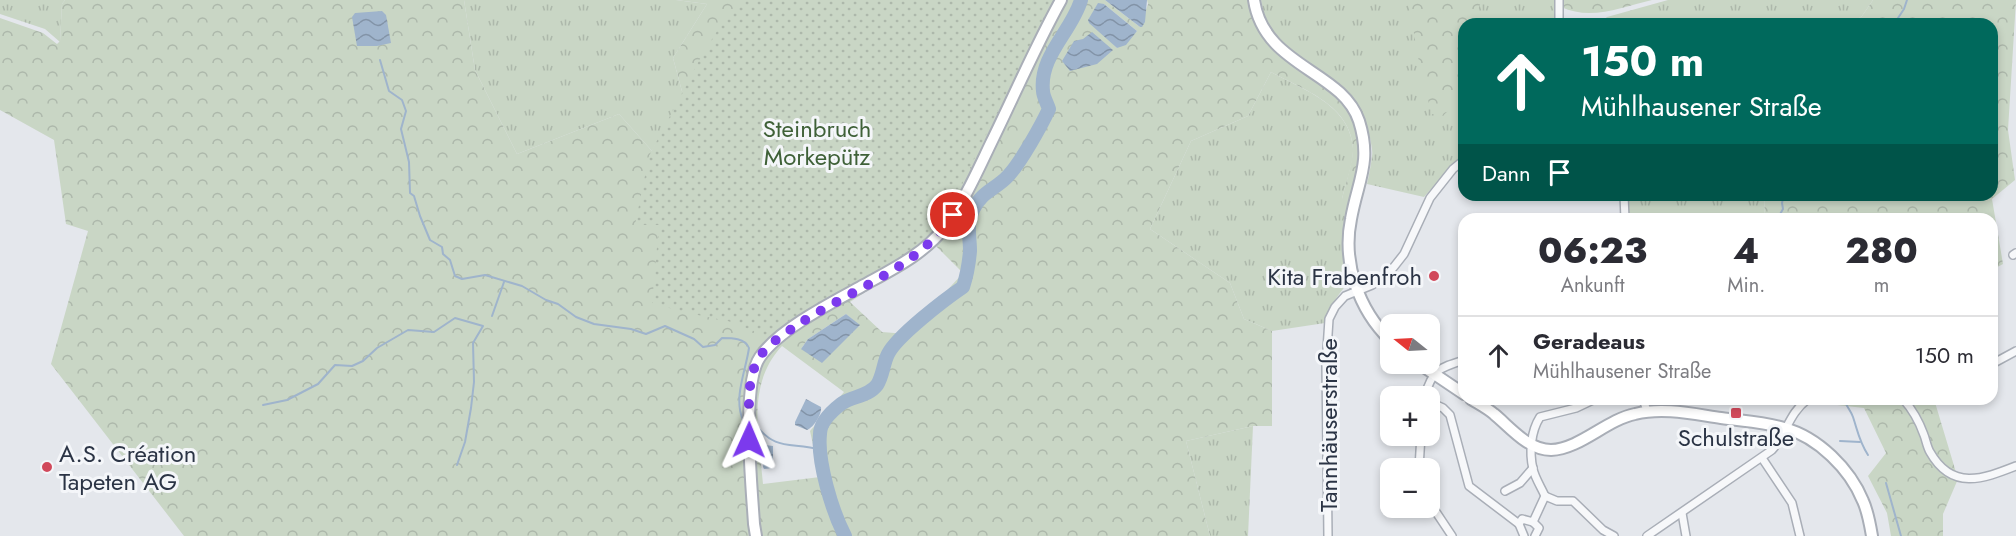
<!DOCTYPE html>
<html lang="de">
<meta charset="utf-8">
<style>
:root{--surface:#fff;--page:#f7f7f7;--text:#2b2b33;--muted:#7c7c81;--line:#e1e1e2}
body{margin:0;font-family:Jost,sans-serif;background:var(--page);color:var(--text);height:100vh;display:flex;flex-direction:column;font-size:22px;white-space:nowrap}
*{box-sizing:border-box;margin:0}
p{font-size:20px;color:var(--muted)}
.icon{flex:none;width:33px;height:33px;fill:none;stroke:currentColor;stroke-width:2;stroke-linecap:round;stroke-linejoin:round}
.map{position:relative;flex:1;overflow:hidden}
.drawer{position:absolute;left:1458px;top:213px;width:540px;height:192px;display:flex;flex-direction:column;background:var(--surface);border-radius:18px;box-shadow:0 3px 9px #0003}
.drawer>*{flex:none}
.banner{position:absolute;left:1458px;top:18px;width:540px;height:183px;border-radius:18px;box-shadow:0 3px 9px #0003;background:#00695c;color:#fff;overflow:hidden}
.needle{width:39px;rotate:288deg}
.buttons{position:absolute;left:1380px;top:314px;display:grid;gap:12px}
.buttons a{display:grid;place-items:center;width:60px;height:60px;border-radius:12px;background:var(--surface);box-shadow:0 3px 9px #0003;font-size:30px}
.pin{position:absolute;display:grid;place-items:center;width:51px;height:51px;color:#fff;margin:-26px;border:3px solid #fff;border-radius:50%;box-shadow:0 2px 6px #0007}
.me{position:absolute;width:66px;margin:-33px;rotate:1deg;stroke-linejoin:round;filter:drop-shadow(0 0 4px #0008)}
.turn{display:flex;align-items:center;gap:21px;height:126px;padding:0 24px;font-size:27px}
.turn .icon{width:78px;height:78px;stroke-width:2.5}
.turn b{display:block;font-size:42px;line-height:51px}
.then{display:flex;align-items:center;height:57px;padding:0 24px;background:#0003;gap:12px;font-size:22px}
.eta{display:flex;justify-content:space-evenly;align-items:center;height:102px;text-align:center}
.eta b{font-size:36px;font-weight:800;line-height:42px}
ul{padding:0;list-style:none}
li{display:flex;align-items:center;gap:18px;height:78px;padding:0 24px;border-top:2px solid var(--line)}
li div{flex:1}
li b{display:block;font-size:22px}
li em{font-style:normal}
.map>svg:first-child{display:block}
</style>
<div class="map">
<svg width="2016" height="536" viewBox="0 0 2016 536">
<defs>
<pattern id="grass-tufts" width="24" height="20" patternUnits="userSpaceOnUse" patternTransform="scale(1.5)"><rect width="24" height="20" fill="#c9d6c5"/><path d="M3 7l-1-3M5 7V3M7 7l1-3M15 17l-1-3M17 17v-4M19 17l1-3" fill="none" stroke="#adb8ab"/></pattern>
<pattern id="forest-crowns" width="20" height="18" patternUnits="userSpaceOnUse" patternTransform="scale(1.5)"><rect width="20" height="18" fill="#c9d6c5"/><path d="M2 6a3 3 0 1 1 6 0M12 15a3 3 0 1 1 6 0" fill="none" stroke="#adb8ab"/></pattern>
<pattern id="park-dots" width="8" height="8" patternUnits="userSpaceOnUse" patternTransform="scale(1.5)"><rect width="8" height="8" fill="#c9d6c5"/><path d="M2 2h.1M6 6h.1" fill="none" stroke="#adb8ab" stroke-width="1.8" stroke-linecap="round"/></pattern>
<pattern id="water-waves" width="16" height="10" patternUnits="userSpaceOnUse" patternTransform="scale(1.5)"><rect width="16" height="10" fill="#9fb4cc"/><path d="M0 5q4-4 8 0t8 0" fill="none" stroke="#8293a7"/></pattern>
</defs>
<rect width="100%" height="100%" fill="#e4e7ec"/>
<g fill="url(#grass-tufts)">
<polygon points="0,0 65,0 62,4 60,42 45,29 0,14"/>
<polygon points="464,0 676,0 707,4 673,58 683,95 652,151 619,114 517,154 475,70"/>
<path d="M 1261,0 L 1556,0 L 1556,24 L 1464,24 L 1464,156 L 1439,180 L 1424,197 L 1367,184 C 1369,175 1371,165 1372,156 C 1373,150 1371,144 1370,138 C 1358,69 1270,67 1261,0 Z"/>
<polygon points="1668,0 1873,0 1862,16 1851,24 1599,24 1607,17"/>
<path d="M 1271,72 C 1304,90 1350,105 1353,148 C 1354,162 1345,185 1342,199 L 1353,199 L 1344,241 L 1348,283 C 1337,296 1329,307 1325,323 L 1272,331 L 1244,319 L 1230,283 L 1150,229 L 1191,141 L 1248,116 Z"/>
<polygon points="1627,195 1765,195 1764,219 1628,219"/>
<polygon points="1253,426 1248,536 1210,536 1186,441"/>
</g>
<g fill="url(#forest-crowns)" fill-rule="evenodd">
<path d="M 65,0 L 464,0 L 475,70 L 517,154 L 619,114 L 652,151 L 683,95 L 673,58 L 707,4 L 676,0 L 1105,0 L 1140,27 L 1148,4 L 1147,0 L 1251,0 L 1260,28 L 1329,88 L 1354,117 L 1362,155 L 1353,199 L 1342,199 C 1345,186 1353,161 1353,149 C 1351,105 1304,90 1271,72 L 1248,116 L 1191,141 L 1150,229 L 1230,283 L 1244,319 L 1272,331 L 1272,426 L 1253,426 L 1186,441 L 1210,536 L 184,536 L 51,364 L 88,231 L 66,224 L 54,140 L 0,110 L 0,18 L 43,33 L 57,44 L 60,41 L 62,4 ZM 1104,4 L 1137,31 L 1117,48 L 1104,34 ZM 936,246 L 963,273 L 907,334 L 882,332 L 850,302 ZM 846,314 L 860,326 L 801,349 L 808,339 ZM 782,346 L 844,392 L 810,431 L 820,477 L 763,484 C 759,437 746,384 782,346 Z"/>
<polygon points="1408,0 1482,0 1472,24 1464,24 1464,89 1461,97 1443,116 1432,114 1422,79"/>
<path d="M 1561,0 L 1652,0 C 1622,7 1591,21 1561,7 Z"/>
<polygon points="1873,0 2016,0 2008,130 2015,180 1992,199 2003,264 1992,270 1992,219 1764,219 1765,195 1992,195 1992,24 1851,24 1862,16"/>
<polygon points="1836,399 1934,399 1958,479 1943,514 1943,536 1891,536 1887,513 1868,476 1886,453 1864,408 1837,405"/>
</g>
<path fill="url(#park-dots)" d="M 741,0 L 1052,0 L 963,182 C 954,212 931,240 904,257 C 893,263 881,267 870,273 C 850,284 832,300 811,310 C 805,314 796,315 790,320 C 783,325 778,335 769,337 L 728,321 L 683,312 L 652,303 L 659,225 L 635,225 L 649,156 L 702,55 L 726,17 Z"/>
<g fill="url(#water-waves)">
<polygon points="1105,0 1147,0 1145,22 1142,27 1140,27"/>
<polygon points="1098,3 1104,4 1137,31 1126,45 1117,48 1089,23 1088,20"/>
<polygon points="382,11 386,15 391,43 377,46 357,46 352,17 355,13"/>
<polygon points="1092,32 1113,50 1097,64 1070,71 1062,61 1074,41 1083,39"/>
<polygon points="846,314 860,325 822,363 801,349 808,339"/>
<path d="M 806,399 L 821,407 C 822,414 814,427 807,430 L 795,425 L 795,422 Z"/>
<polygon points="765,445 773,446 773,468 764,469 763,467"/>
</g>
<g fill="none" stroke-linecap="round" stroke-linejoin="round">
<g stroke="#9fb4cc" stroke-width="2">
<polyline points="1894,24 1904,9 1907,0"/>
<path d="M 380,60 L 389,91 L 402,100 L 406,111 L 401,129 L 409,162 L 410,193 L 414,196 L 420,216 L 430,240 L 442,247 L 443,254 L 450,260 L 455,276 L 462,279 L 485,275 L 522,286 L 546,300 L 558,304 L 576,317 L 594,324 L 631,329 L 646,334 L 665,326 L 694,339 L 703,347 L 715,345 L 722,338 C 732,338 745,338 749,348 C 746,370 733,398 743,420"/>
<polyline points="1780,219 1779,216 1783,209 1782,203 1784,195"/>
<polyline points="492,316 504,282"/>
<path d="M 1844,399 C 1846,406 1851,411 1853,417 C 1858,432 1859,441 1868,455"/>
<polyline points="263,405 287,400 318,384 335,365 352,366 363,361 377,348 408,330 434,332 455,318 483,326 473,343 474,382 471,408 465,442 457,465"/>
<path d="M 755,424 C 777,453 792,441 821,450"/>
<polyline points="1840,441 1860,442"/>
<polyline points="1886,483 1901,536"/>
</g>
<path stroke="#9fb4cc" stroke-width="14" d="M 845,536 C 832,511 817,461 820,434 C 820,422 832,411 841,404 C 851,396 868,397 877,385 C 883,376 883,364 888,354 C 897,336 944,300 963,287 C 967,275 969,263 970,251 C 970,236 966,224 973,210 C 981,192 996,189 1008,176 C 1021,162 1041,126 1049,109 C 1047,103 1043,96 1043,91 C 1039,56 1072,31 1081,0"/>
<defs>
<g id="street">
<polyline points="1559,0 1559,24"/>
<polyline points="1624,195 1625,219"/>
<polyline points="2013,255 2016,253"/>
<polyline points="1992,364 2016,351"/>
<path d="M 1425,396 C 1432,370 1439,368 1464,360"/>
<polyline points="1643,399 1647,411"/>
<path d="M 1903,399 C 1913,410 1919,421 1924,435 C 1926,440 1927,447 1930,452 C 1952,491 1983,479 2016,466"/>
<polyline points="1430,402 1443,408 1450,415 1469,486 1519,524"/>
<polyline points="1762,458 1792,503 1800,536"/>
<polyline points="1419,468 1421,435"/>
<polyline points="1505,491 1520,483 1533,468"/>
<path d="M 1545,496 C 1541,487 1535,478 1533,469 C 1529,452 1531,431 1540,417 L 1576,408 L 1595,399"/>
<polyline points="1545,496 1557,501 1573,501 1603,530 1614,536"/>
<polyline points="1430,503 1452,536"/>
<polyline points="1682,513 1686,536"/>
<polyline points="1328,536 1326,365 1329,319 1335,307 1345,296 1372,285 1386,276 1393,268 1404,254 1430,198 1453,169 1464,160"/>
<polyline points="1524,536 1519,524 1522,519 1533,522"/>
<polyline points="1535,536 1539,528 1533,522 1545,496"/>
<path d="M 1647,536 L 1772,450 C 1787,433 1789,413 1808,399"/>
</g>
<g id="secondary">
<path d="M 1254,0 C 1264,67 1342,70 1359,121 C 1372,162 1358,180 1351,219 C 1342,263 1359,310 1390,340"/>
<polyline points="1418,363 1464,394"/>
<path d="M 1471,399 C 1479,404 1487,408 1494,414 C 1510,427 1528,450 1551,450 C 1580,449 1606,420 1635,414 C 1663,407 1693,414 1721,418 C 1742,421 1764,422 1784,428 C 1818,437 1850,469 1863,501 C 1868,512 1870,524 1872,536"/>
<path d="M 756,536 L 754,524 C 752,489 741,384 760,357 C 779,329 833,302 864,285 C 893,269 924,254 945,227 C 964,202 977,172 991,143 C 1014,96 1035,47 1061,0"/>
</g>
</defs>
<use href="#street" stroke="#a9aeb7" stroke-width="10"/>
<use href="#secondary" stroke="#a9aeb7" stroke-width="14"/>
<use href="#street" stroke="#f7f8fa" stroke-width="7"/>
<use href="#secondary" stroke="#fff" stroke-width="10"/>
</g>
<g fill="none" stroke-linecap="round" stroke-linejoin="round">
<path stroke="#7c3aed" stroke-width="10" stroke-dasharray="0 18" d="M 749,440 C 750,414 745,381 759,358 C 766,346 781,336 793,328 C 846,291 916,271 953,215"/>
</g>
<g fill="#d1495b" stroke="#f4f6f9" stroke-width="2">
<circle cx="1434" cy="276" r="6"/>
<rect x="1730" y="407" width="12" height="12" rx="3"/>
<circle cx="47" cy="467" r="6"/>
</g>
<g text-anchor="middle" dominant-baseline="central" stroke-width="6" stroke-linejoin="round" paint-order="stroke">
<g font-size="24" fill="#3f6138" stroke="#f4f6f9">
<text x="817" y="128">Steinbruch<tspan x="817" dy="28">Morkepütz</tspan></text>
</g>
<g font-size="24" fill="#2b3445" stroke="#f4f6f9" text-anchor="end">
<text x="1422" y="276">Kita Frabenfroh</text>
<text x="1736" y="437" text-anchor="middle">Schulstraße</text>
<text x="59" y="453" text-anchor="start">A.S. Création<tspan x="59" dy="28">Tapeten AG</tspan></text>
</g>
<g font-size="24" fill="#2b3445" stroke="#f4f6f9">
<text transform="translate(1328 425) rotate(-90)">Tannhäuserstraße</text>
</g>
</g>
</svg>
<div class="buttons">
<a><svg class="needle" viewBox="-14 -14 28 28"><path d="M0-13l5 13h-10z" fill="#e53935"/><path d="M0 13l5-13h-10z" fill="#7c7c81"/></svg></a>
<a>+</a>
<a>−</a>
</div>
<div class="pin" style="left:953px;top:215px;background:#d93025"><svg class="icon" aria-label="arrive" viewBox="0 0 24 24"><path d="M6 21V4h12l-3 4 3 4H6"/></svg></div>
<svg class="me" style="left:749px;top:440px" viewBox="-20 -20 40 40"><path d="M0-17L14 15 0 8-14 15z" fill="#7c3aed" stroke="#fff" stroke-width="4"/></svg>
<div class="banner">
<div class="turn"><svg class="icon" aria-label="ahead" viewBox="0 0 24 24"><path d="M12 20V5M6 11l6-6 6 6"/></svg><div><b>150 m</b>Mühlhausener Straße</div></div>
<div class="then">Dann<svg class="icon" aria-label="arrive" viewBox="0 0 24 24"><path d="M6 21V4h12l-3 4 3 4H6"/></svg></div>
</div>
<section class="drawer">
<div class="eta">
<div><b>06:23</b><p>Ankunft</p></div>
<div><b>4</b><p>Min.</p></div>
<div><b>280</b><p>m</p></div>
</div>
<ul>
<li><svg class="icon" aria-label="ahead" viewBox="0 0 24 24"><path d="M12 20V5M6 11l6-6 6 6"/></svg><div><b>Geradeaus</b><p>Mühlhausener Straße</p></div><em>150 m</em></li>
</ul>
</section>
</div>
